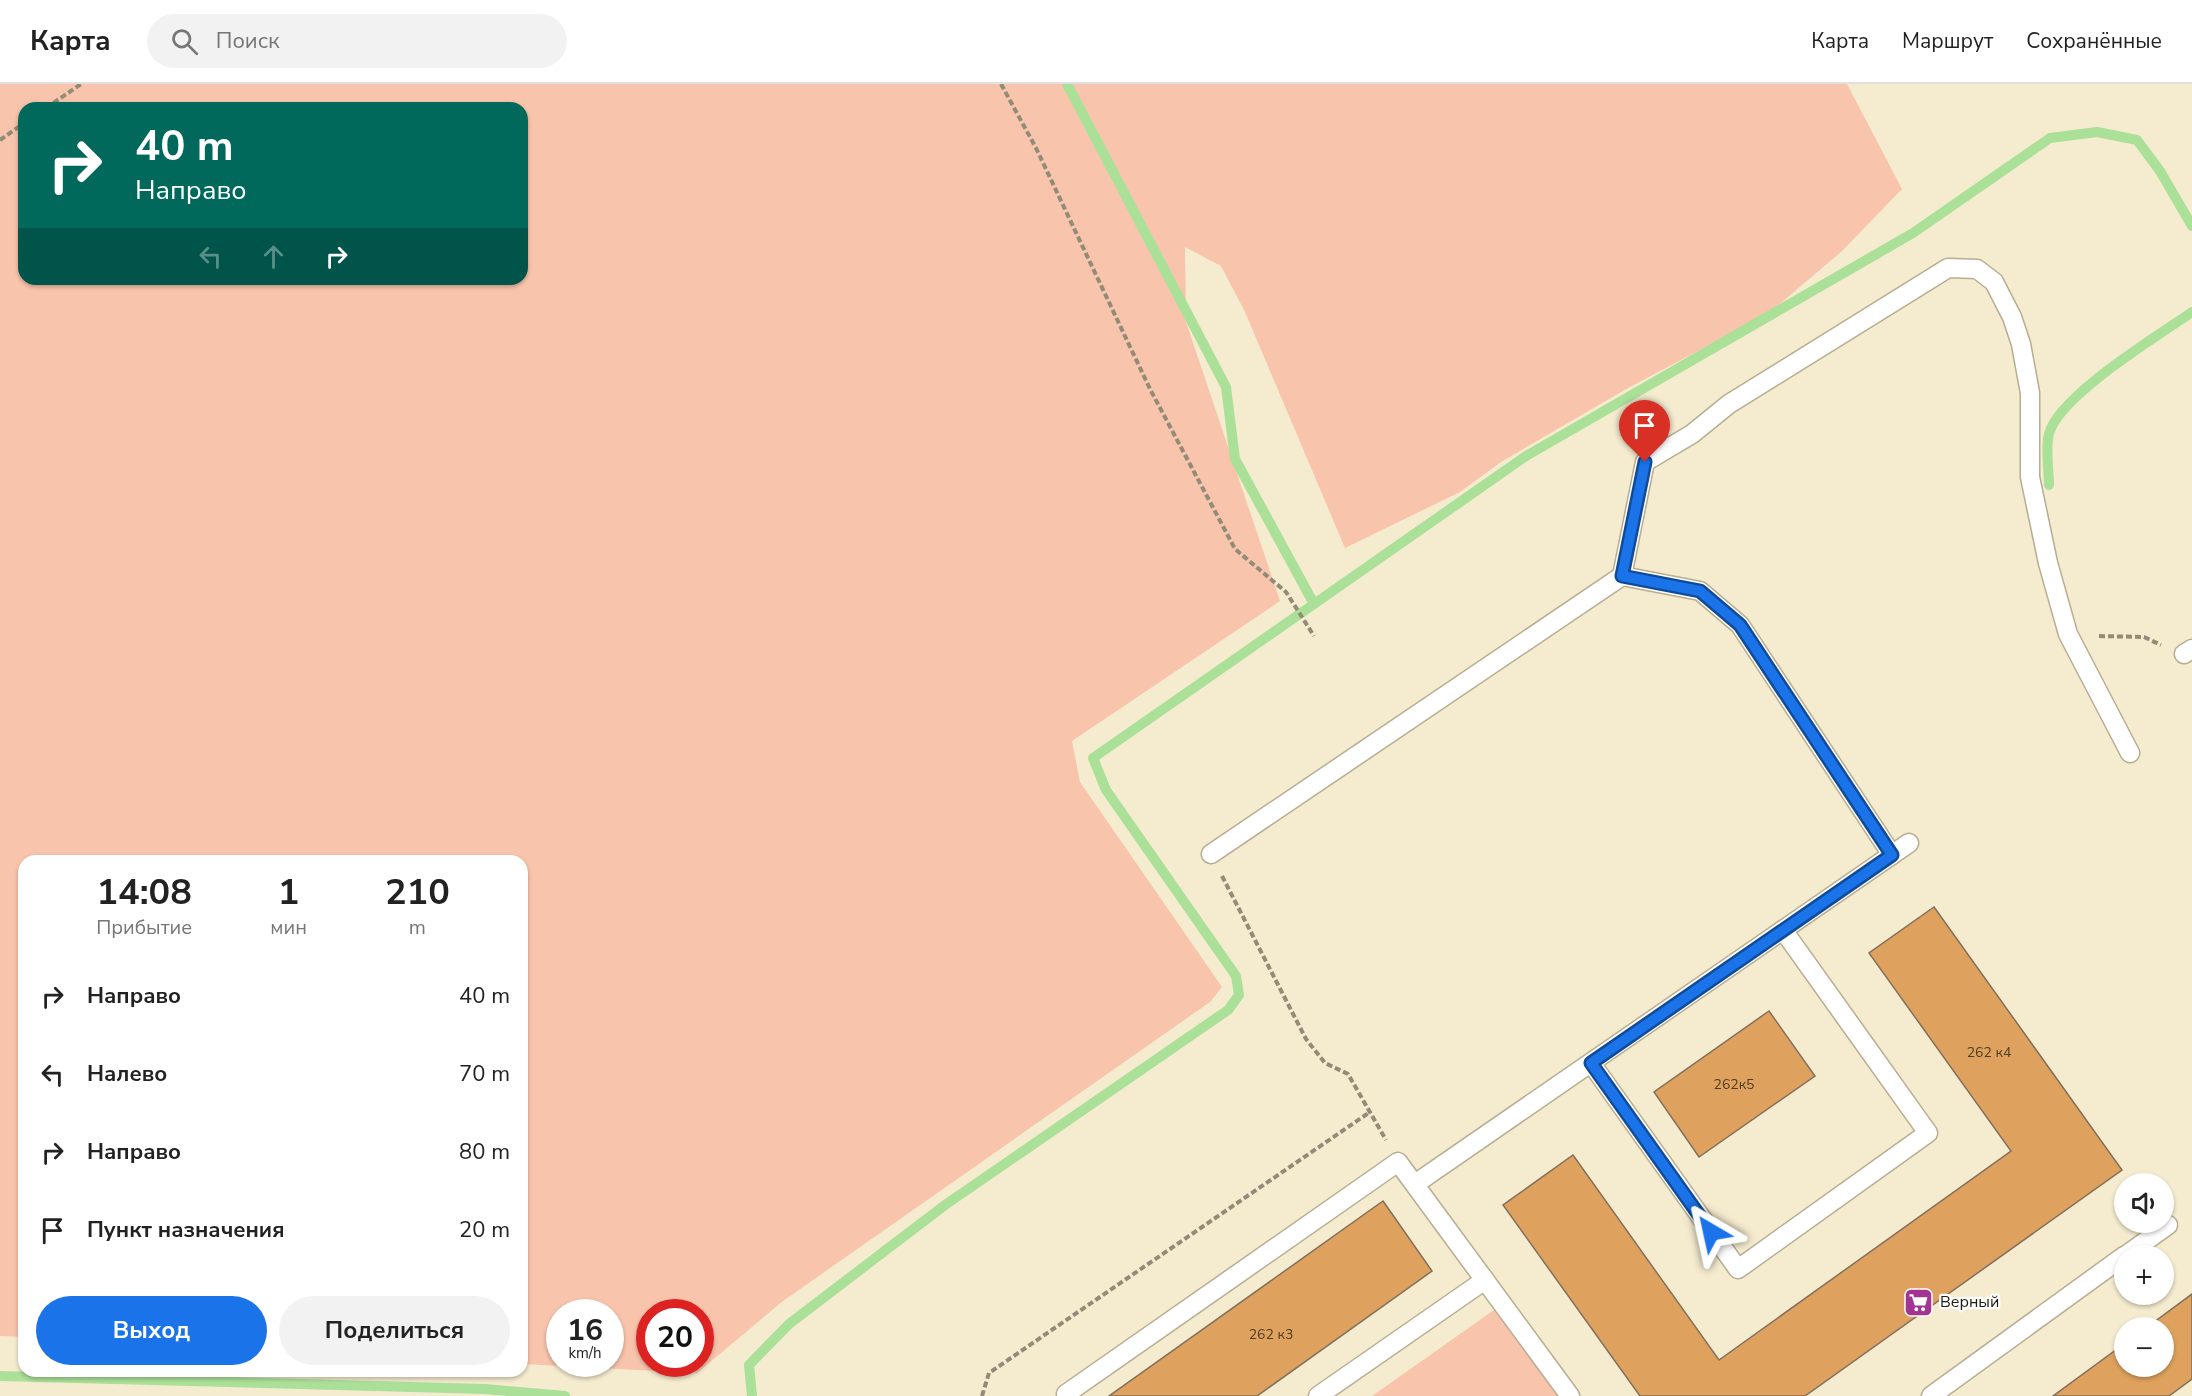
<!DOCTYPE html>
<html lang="ru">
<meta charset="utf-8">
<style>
:root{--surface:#fff;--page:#f2f2f2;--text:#222;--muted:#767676;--line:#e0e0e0;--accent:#1a73e8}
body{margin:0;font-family:"Nunito Sans",sans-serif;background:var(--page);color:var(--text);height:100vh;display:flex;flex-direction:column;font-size:22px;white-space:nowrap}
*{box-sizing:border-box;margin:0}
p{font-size:20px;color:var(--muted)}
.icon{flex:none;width:33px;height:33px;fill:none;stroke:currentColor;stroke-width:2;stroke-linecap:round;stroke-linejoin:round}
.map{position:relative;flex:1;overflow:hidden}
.drawer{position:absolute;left:18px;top:771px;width:510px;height:522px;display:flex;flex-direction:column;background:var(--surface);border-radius:18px;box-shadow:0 2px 4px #0004}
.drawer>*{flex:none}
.top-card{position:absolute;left:18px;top:18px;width:510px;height:183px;border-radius:18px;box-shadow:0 2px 4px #0004;background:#00695c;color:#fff;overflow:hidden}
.controls{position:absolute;left:2114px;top:1089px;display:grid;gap:12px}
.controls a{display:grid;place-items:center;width:60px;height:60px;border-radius:50%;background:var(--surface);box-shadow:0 2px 4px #0004;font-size:30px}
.speed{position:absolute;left:546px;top:1215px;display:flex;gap:12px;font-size:30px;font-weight:700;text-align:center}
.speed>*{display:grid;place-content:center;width:78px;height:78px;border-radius:50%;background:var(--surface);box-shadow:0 2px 4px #0004;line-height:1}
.speed small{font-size:15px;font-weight:400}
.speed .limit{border:9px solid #d22;background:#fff;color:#111}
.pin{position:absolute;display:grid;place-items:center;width:51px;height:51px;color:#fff;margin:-62px -26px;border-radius:50% 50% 50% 0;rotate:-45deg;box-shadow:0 0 6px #0007}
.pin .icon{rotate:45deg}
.me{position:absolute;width:66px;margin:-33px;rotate:324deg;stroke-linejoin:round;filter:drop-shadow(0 0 4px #0008)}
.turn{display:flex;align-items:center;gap:21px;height:126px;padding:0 18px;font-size:27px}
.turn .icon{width:78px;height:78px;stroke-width:2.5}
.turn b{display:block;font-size:42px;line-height:51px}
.lanes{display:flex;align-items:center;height:57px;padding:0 18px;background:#0003;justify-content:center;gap:30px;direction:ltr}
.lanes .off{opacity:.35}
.eta{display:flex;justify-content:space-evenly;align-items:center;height:102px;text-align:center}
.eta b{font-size:36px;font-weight:700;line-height:42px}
.cta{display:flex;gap:12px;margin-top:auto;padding:12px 18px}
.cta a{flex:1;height:69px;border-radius:36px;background:var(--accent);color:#fff;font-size:24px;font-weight:700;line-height:69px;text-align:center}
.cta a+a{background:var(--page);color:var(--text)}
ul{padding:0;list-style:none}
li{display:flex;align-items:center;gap:18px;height:78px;padding:0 18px}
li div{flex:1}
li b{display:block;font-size:22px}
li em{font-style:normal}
header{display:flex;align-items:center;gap:36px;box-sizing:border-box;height:84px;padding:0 30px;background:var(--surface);border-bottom:2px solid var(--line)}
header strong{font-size:28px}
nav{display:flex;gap:33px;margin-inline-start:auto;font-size:21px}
.search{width:420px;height:54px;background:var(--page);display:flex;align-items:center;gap:15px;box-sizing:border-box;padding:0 21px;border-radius:33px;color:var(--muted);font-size:22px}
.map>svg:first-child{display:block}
</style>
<header>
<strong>Карта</strong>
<div class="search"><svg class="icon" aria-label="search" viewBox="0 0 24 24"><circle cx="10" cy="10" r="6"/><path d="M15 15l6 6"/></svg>Поиск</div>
<nav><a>Карта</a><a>Маршрут</a><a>Сохранённые</a></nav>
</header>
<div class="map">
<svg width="2192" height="1312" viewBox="0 0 2192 1312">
<rect width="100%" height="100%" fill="#f5ebcf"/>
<g fill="#f9c4ac" fill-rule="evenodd">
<path d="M 0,0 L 1847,0 L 1902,105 L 1842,167 L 1768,230 L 1628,304 L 1501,378 L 1460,408 L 1345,464 L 1245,228 L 1221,182 L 1185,163 L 1186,238 L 1280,517 L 1072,657 L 1080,698 L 1222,903 L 1210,918 L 783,1217 L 697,1289 L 522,1280 L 522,777 L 24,777 L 24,1253 L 0,1252 ZM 24,24 L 522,24 L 522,195 L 24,195 ZM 610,1228 L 610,1280 L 560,1280 L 560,1228 ZM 700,1228 L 700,1280 L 650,1280 L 650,1228 Z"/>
<polygon points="1494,1226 1558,1312 1372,1312"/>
</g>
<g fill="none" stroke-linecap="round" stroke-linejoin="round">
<g stroke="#abe098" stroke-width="10">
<path d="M 2049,401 C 2049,386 2045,365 2049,350 C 2058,312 2158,252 2192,228"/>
<polyline points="1314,520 1526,372 1913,149 2050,54 2097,48 2137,56 2160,87 2192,142"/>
<polyline points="0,1292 485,1305 565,1312"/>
<polyline points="752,1312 749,1281 789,1240 945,1121 1228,926 1239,911 1236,892 1106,706 1093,674 1314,520 1235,375 1226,303 1067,0"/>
</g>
</g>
<g fill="#dea25e" stroke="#836f5b" stroke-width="1.5">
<polygon points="1934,823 2122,1086 1805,1312 1640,1312 1503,1121 1573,1071 1719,1276 2011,1067 1869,869"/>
<polygon points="1769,927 1815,992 1699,1073 1654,1008"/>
<polygon points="1383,1117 1432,1187 1257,1312 1109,1312"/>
<polygon points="2192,1210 2192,1295 2169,1312 2053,1312 2124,1260 2124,1282 2163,1282 2163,1244 2146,1244"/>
</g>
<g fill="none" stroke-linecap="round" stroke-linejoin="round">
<defs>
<g id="lane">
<polyline points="1622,492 1645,378 1692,350 1729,320 1948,184 1977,185 1994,198 2012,233 2021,260 2030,309 2030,393 2048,479 2068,550 2130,669"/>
<polyline points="2184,570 2192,565"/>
<polyline points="1211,770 1622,492 1700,507 1740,541 1892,771"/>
<polyline points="1591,979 1738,1185 1928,1049 1783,846"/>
<polyline points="1415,1100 1909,759"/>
<polyline points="2125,1172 2168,1141"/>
<polyline points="1067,1312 1066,1310 1398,1078 1570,1312"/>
<polyline points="1318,1312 1485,1196"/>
<polyline points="1931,1312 2124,1172"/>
</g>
</defs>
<use href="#lane" stroke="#b6ad92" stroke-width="21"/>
<g stroke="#928b77" stroke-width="4" stroke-dasharray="6 3" stroke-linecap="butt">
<polyline points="1001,0 1036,64 1150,305 1235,465 1286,508 1314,552"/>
<polyline points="46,24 81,0"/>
<polyline points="0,56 24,39"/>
<polyline points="2099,552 2144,553 2161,561"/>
<polyline points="1222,792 1306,955 1325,979 1348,990 1386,1056"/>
<polyline points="982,1312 989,1289 1370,1028"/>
</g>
<use href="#lane" stroke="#fff" stroke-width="18"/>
</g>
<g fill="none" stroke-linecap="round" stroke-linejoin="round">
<defs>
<polyline id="route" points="1645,378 1622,492 1700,507 1740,541 1892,771 1591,979 1711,1148"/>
</defs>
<use href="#route" stroke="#114b97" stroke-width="15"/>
<use href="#route" stroke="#1a73e8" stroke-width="10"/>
</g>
<defs>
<symbol id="supermarket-square" viewBox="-11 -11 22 22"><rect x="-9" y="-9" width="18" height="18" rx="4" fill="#a23492" stroke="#fff"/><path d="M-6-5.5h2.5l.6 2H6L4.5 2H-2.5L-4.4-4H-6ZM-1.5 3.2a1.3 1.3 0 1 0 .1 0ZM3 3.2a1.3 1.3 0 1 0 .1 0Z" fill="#fff"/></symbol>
</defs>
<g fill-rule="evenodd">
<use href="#supermarket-square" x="1902" y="1202" width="33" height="33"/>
</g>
<g text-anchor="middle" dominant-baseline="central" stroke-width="4.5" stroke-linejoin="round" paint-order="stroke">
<g font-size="14" fill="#4e3c24">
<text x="1989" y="968">262 к4</text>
<text x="1734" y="1000">262к5</text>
<text x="1271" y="1250">262 к3</text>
</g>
<g font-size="16" fill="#1e1a10" stroke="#fff" text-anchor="start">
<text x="1940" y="1218">Верный</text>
</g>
</g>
</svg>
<div class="controls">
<a><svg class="icon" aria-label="sound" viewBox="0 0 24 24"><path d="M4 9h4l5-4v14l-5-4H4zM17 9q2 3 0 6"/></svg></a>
<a>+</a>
<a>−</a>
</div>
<div class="speed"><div>16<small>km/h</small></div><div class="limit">20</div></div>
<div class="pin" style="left:1645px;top:378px;background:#d93025"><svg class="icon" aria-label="arrive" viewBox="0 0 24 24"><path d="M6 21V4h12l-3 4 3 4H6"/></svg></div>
<svg class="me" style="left:1711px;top:1148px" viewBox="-20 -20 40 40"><path d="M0-17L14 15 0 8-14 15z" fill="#1a73e8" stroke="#fff" stroke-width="4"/></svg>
<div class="top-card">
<div class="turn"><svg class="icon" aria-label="right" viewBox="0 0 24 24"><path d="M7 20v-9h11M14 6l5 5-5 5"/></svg><div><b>40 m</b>Направо</div></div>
<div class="lanes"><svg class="icon off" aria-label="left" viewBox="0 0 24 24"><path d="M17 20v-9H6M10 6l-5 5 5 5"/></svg><svg class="icon off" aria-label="ahead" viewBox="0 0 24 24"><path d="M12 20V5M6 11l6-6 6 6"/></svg><svg class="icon" aria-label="right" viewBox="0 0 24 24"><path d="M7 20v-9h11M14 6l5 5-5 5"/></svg></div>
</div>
<section class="drawer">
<div class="eta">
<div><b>14:08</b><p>Прибытие</p></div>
<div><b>1</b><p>мин</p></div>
<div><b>210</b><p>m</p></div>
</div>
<ul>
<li><svg class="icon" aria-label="right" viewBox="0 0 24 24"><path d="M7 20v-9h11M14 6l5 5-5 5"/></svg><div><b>Направо</b></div><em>40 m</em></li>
<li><svg class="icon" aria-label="left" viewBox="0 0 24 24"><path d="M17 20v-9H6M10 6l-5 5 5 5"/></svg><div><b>Налево</b></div><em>70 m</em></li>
<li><svg class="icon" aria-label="right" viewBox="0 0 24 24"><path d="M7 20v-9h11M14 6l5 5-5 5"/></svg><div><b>Направо</b></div><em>80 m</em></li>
<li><svg class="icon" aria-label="arrive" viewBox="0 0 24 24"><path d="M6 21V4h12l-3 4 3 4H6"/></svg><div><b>Пункт назначения</b></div><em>20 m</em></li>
</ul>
<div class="cta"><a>Выход</a><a>Поделиться</a></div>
</section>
</div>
